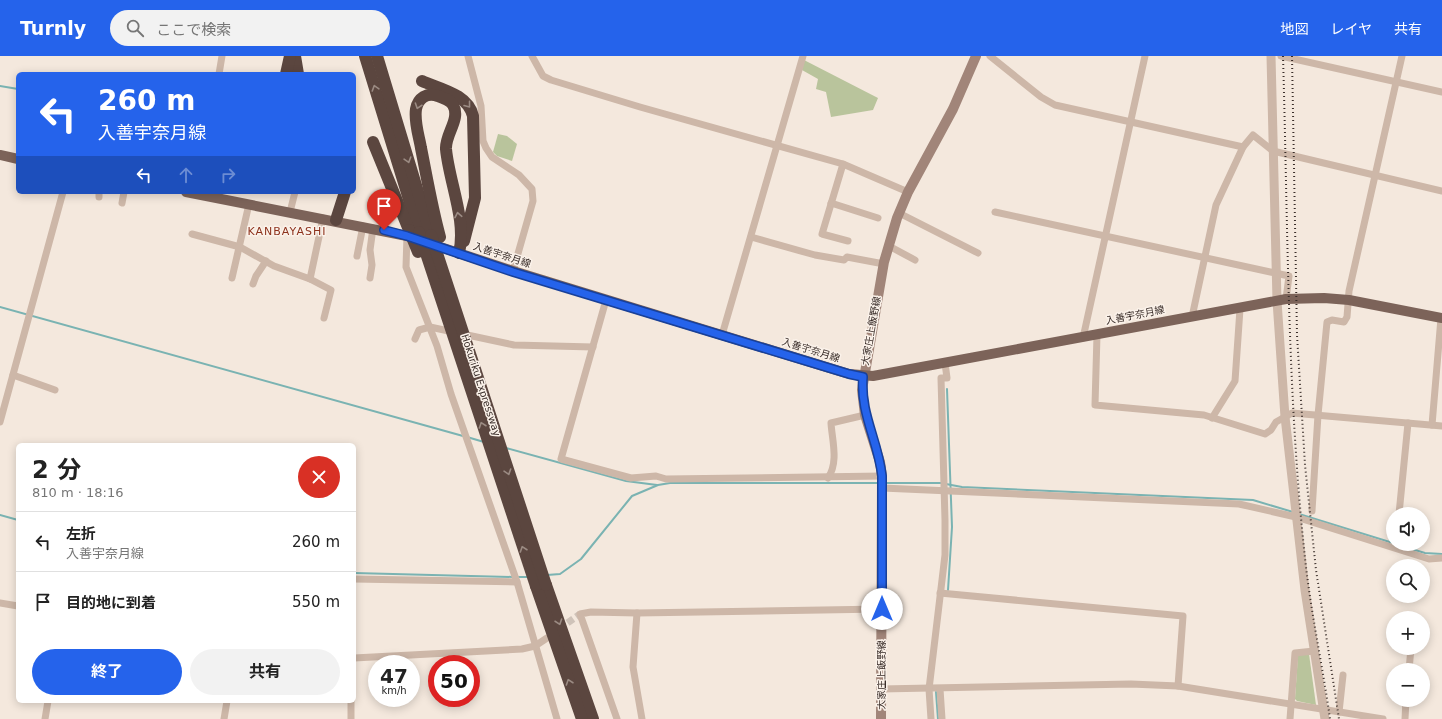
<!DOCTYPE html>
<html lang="ja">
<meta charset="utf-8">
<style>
:root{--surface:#fff;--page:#f2f2f2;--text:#222;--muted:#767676;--line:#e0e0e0;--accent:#2563eb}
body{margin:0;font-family:"DejaVu Sans","Noto Sans JP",sans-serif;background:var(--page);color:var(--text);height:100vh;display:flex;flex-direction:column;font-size:15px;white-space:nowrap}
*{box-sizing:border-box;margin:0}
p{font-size:13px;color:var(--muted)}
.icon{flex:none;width:22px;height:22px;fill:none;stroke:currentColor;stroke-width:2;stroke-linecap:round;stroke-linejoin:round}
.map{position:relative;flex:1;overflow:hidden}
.details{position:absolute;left:16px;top:387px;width:340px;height:260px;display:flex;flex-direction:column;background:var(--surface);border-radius:6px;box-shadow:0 2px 10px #0003}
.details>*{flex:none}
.hud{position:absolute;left:16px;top:16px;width:340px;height:122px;border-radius:6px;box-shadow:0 2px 10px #0003;background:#2563eb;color:#fff;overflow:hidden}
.buttons{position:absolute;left:1386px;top:451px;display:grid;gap:8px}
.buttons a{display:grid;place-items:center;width:44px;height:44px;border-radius:50%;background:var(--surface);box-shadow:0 2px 10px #0003;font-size:20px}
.speed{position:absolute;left:368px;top:599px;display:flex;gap:8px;font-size:20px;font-weight:700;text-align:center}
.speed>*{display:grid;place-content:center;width:52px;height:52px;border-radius:50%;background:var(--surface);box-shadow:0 2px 10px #0003;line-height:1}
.speed small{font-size:10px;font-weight:400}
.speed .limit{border:6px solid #d22;background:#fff;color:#111}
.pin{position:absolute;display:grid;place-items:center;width:34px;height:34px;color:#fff;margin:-41px -17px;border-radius:50% 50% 50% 0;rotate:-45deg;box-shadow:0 0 4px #0007}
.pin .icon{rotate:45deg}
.me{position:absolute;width:44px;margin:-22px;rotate:0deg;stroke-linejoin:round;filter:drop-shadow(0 0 3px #0008)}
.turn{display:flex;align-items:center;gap:14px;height:84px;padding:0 16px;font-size:18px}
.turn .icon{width:52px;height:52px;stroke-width:2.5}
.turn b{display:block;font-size:28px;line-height:34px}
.lanes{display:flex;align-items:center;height:38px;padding:0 16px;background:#0003;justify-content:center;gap:20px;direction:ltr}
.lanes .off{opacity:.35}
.round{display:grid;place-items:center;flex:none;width:42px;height:42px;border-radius:21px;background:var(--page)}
.overview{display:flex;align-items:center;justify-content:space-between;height:68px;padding:0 16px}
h1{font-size:24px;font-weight:700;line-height:30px}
.button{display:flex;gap:8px;margin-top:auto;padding:8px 16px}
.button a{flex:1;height:46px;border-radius:24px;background:var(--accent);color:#fff;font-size:16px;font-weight:700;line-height:46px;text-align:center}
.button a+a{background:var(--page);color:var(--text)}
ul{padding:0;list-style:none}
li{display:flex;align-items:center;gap:12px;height:60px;padding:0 16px;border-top:1px solid var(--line)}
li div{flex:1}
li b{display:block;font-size:15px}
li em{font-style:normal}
header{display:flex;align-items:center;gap:24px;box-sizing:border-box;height:56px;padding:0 20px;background:var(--accent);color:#fff}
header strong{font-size:19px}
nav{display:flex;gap:22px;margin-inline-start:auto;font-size:14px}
.search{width:280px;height:36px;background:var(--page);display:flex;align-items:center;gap:10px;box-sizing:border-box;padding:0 14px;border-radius:22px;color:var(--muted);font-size:15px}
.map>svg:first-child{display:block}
</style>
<header>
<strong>Turnly</strong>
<div class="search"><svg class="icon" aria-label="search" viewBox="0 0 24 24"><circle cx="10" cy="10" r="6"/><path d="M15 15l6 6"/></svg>ここで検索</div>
<nav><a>地図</a><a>レイヤ</a><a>共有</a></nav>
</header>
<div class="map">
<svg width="1442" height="663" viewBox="0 0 1442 663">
<rect width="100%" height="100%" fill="#f4e8dd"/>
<g fill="#b9c49c">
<polygon points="804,4 878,42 873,54 831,61 826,36 816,33 818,23 802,14"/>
<polygon points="498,78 507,80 517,88 512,105 497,100 493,96"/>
<polygon points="1309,598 1316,649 1297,645 1295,643 1298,599"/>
</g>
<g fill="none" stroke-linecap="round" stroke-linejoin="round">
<g stroke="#7ab3b2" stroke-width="2">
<polyline points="0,30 18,33"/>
<polyline points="0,251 463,380"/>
<polyline points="947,333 952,471 948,534"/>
<polyline points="467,381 484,386"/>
<polyline points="506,392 626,425 657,429"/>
<polyline points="886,427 941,427"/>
<polyline points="946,428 962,431 1253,444 1293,456"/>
<polyline points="1299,458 1393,487"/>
<polyline points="0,459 18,464"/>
<polyline points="1395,488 1425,497 1442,498"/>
<polyline points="354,517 513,521"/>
<polyline points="547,519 560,518 581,503 632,440 658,429 670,427 879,427"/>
<polyline points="517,521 529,521"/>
<polyline points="936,636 938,663"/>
</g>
<polyline stroke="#cfc3b9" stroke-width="7" stroke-dasharray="7 3.5" stroke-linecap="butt" points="559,573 580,558"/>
<g stroke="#cdb7a8" stroke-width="7">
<polyline points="468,0 481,50 483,85 486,92 492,101 519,119 532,133 533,145 513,215"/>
<polyline points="532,0 543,20 551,24 640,51 843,108 908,136"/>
<polyline points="990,0 1041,41 1055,49 1243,91 1253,79 1273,95 1442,135"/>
<polyline points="1281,0 1442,36"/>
<polyline points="219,18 222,0"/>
<polyline points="843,108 822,178 848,185"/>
<polyline points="99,141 99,136"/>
<polyline points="122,147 124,136"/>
<polyline points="831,147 878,162"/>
<polyline points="290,156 295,136"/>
<polyline points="995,156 1289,220 1286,243"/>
<polyline points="899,157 978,197"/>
<polyline points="192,178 240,191 274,210 310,223 323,162"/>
<polyline points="407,180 406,211 437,290 451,338 517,526 557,663"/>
<polyline points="751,181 815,199 844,204 847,201 884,208"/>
<polyline points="889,190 915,204"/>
<polyline points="357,200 363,170"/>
<polyline points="232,222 249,148"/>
<polyline points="370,222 372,209 370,194 373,172"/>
<polyline points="310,223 331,234 324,262"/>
<polyline points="253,228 256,220 266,205"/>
<polyline points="606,244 561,403 631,422 656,420 666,423 882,420"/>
<polyline points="1192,261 1216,149 1243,91"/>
<polyline points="722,279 803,0"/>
<polyline points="1097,279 1095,349 1204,359 1265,378 1271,374 1276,366 1292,357 1442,370"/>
<polyline points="1083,282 1145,0"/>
<polyline points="415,283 419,274 430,271 514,289 593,291"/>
<polyline points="13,319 55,334"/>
<polyline points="1212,362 1235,325 1240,253"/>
<polyline points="0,366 63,136"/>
<polyline points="1432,369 1441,262"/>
<path d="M 828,422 C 839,406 832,384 831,367 L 865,359"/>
<polyline points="882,432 1239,448 1296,461 1429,503 1442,502"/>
<polyline points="1312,455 1318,359 1327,266 1332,264 1344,266 1347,261 1349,235 1402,0"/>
<polyline points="1399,458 1408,367"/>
<polyline points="354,523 517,526"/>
<polyline points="940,537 1183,560 1178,630"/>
<polyline points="0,547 18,550"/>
<polyline points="637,557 633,611 642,663"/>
<polyline points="354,602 522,593 535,590 547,582"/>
<polyline points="1409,614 1411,592"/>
<polyline points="881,633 1131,628 1178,630 1383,663"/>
<polyline points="940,633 942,663"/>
<polyline points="1339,656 1343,619"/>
<polyline points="45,663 48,645"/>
<polyline points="224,663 227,645"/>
<polyline points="351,663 351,645"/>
<polyline points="617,663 580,558 591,556 637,557 882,553"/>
<polyline points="931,663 929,633 945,499 945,464 941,322 947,322 945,307"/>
<polyline points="1290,663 1295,597 1314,595"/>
<polyline points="1405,663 1406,644"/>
</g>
<polyline stroke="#cdb7a8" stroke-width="9" points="1271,0 1277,245 1285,361 1305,534 1325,663"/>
<polyline stroke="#a18579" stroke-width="10" points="881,663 882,420 880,406 865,359 862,334 884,206 897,162 908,136 953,53 976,0"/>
<g stroke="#7c6359" stroke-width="10">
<polyline points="0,99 18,103"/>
<polyline points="186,136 407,180 513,215 849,318 873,320 1286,243 1324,242 1349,244 1442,262"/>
</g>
<g stroke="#5b463f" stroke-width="12">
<polyline points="295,0 298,18"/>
<polyline points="365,0 419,176"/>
<polyline points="377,0 431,179"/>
<polyline points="286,18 290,0"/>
<path d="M 422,25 C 440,33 468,38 473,60 L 475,142 L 464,185"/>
<polyline points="373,86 409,174"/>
<polyline points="336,164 345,136"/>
<path d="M 440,181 C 432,152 427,122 421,92 C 419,80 414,66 416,53 C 418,42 427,36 438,40 C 444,42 450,44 453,49 C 461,63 445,78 446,93 C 449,126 467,165 459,197"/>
<polyline points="546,529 593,663"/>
<polyline points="536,530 582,663"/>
</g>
<g stroke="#392d29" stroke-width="2" stroke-dasharray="1 3" stroke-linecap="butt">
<path d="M 1283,0 C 1288,170 1287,342 1306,511 C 1312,562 1323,612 1330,663"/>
<polyline points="1292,0 1297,279 1305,409 1316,514 1339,663"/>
</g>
<g stroke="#5b463f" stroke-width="12">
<polyline points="409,174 418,196"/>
<polyline points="419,176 536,530"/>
<polyline points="431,179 546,529"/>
</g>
</g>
<defs><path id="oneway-chevron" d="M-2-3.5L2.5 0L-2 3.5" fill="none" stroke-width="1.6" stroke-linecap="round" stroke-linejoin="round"/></defs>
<g stroke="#9b8b83">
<use href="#oneway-chevron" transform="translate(375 32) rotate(-107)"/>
<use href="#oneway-chevron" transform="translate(468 49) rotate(52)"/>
<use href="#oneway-chevron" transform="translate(418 50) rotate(109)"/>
<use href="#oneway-chevron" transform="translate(408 104) rotate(73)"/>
<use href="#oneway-chevron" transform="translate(458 159) rotate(-101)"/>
<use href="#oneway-chevron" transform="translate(482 369) rotate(-109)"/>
<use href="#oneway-chevron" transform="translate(508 416) rotate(72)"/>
<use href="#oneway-chevron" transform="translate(523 493) rotate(-109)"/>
<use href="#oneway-chevron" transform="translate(559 566) rotate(71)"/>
<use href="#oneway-chevron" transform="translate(569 626) rotate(-109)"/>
</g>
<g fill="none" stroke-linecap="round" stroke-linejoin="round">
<defs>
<path id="route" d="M 384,174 L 407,180 L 513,216 L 849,318 L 863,321 C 860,358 878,384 882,420 L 882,553"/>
</defs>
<use href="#route" stroke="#184099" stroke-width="10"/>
<use href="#route" stroke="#2563eb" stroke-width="7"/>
</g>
<g text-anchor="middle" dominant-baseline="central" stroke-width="3" stroke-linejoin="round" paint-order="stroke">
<g font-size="10" fill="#392d29" stroke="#fbf2ea">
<text transform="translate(502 199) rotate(18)">入善宇奈月線</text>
<text transform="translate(1135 259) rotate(-11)">入善宇奈月線</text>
<text transform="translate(871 275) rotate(-80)">大家庄上飯野線</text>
<text transform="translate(811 294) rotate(17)">入善宇奈月線</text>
<text transform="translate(481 329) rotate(72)">Hokuriku Expressway</text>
<text transform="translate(881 619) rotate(-90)">大家庄上飯野線</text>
</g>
<g font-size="11" letter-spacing="1" fill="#8d321c" stroke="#fbf2ea">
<text x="287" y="175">KANBAYASHI</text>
</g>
</g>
</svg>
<div class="buttons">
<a><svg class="icon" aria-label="sound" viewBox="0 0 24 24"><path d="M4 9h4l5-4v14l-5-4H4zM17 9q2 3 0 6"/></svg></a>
<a><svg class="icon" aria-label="search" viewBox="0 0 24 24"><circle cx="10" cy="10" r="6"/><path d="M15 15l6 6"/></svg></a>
<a>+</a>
<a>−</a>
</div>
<div class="speed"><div>47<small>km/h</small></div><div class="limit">50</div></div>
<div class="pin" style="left:384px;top:174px;background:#d93025"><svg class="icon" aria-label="arrive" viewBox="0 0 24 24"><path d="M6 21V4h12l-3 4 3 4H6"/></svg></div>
<svg class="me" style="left:882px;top:553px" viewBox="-20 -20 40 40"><circle r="19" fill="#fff"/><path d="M0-13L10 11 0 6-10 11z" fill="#2563eb"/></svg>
<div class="hud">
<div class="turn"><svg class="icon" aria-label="left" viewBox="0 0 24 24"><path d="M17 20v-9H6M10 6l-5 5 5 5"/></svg><div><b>260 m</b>入善宇奈月線</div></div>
<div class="lanes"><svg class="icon" aria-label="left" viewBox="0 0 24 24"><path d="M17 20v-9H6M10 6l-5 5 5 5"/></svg><svg class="icon off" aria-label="ahead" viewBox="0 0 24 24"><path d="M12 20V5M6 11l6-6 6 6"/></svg><svg class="icon off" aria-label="right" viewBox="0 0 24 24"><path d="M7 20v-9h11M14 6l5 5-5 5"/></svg></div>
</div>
<section class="details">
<div class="overview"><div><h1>2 分</h1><p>810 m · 18:16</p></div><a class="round" style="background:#d93025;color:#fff"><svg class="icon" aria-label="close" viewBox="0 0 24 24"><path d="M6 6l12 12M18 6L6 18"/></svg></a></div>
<ul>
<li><svg class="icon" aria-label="left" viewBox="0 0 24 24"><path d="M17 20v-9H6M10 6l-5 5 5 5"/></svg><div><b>左折</b><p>入善宇奈月線</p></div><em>260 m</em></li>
<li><svg class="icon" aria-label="arrive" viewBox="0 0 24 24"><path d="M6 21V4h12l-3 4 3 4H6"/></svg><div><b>目的地に到着</b></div><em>550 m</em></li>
</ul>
<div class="button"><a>終了</a><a>共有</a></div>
</section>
</div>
